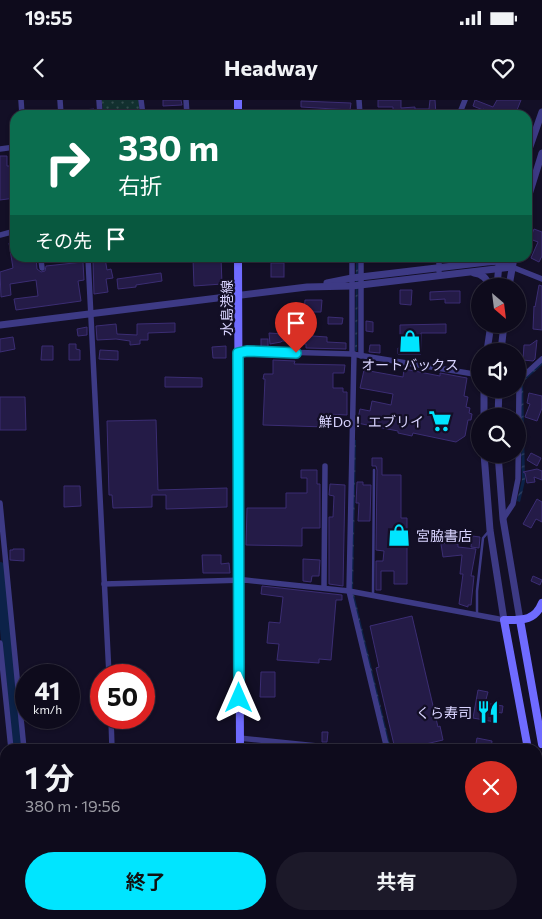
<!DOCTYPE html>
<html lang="ja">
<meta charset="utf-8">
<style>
:root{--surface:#0e0b1c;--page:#1c1929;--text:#f1f3f6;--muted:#9b9ba3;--line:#2e2b3b;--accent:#00e5ff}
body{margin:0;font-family:Commissioner,"Noto Sans JP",sans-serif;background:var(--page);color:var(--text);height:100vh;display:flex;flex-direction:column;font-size:19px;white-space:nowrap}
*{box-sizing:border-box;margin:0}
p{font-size:16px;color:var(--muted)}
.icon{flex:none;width:28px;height:28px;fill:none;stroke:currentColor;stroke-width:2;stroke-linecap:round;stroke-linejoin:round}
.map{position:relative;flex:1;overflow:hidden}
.sheet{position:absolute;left:0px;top:644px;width:542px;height:176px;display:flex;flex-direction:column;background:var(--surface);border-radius:15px 15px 0 0;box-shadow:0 1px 4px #0004,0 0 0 1px var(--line)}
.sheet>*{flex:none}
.guide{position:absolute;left:10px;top:10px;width:522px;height:152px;border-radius:15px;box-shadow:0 1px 4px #0004,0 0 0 1px var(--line);background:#0b6e4f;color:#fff;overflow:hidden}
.needle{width:32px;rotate:152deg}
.controls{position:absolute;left:471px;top:178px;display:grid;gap:10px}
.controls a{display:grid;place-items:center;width:55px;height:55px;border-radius:50%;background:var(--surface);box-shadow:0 1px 4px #0004,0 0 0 1px var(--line);font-size:25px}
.speed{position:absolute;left:15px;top:564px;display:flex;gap:10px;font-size:25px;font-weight:700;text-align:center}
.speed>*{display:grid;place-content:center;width:65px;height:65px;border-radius:50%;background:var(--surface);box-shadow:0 1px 4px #0004,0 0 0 1px var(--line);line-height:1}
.speed small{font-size:12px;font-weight:400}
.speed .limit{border:8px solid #d22;background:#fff;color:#111}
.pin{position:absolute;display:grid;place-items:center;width:42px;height:42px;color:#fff;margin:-51px -21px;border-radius:50% 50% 50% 0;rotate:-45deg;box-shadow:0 0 5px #0007}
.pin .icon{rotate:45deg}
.me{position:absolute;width:55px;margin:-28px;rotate:0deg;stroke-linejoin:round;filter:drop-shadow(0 0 4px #0008)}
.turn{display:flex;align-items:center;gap:18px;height:105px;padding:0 25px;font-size:22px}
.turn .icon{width:65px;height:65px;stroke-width:2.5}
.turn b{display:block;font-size:35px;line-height:42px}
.then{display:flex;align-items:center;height:48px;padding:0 25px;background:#0003;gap:10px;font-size:19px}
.round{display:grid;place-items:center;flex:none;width:52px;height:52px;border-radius:26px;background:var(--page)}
.summary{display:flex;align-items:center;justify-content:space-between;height:85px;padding:0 25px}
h1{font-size:30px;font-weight:700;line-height:38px}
.cta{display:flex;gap:10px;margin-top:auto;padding:10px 25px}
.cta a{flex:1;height:58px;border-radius:30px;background:var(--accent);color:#111;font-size:20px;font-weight:700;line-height:58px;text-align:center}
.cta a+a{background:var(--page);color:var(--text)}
.status{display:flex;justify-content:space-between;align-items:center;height:35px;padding:0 25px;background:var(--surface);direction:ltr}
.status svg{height:14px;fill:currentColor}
header{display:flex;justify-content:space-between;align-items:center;height:65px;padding:0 25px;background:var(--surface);font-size:22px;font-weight:700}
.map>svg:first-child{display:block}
</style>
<div class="status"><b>19:55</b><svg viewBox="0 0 49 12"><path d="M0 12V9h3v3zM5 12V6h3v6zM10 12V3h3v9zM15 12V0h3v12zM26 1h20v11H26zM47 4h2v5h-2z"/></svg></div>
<header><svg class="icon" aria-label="back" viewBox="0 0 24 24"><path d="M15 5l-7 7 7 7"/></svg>Headway<svg class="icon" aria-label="heart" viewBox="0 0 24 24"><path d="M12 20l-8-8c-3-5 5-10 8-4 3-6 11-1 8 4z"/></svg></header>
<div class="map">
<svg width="542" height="819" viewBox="0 0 542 819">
<defs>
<pattern id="park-dots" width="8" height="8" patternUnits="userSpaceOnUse" patternTransform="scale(1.25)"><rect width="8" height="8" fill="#12302f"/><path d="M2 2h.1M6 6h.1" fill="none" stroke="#344d4e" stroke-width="1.8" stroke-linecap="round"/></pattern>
<pattern id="water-waves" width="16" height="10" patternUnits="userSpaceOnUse" patternTransform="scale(1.25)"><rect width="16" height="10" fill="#0c2248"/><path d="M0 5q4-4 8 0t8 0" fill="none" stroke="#2f4163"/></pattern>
</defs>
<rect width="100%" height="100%" fill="#130f26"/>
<polygon fill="url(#park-dots)" points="102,0 139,0 140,15 103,15"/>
<g fill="url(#water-waves)">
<polygon points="356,158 358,158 357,251 355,251"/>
<polygon points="542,261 542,265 523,282 525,381 520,402 517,401 522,380 519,280"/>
<polygon points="354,340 356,340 353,490 391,649 388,649 350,490"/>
</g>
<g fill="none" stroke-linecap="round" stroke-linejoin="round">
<polyline stroke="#0c2248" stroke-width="2" points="0,506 15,649"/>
<polyline stroke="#0c2248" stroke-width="12" points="0,468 14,610 19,649"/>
</g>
<g fill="#241b47" stroke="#3b2d73">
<polygon points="163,0 181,0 182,5 163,6"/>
<polygon points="378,0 401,0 401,8 415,7 415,9 429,9 430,0 435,0 436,15 393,15 393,7 378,7"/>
<polygon points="475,0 493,7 497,0 521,0 515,15 496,15 483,9 483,10 473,6"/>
<polygon points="301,1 351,3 350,10 301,7"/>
<polygon points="94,9 94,15 73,15 73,11"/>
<polygon points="0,56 7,56 7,66 15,66 15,98 0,100"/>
<polygon points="534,129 542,132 542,156 539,162 531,158 538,142 530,139"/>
<polygon points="15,142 15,158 36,158 37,169 41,172 45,171 46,166 83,162 84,180 78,181 81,201 16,210 14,199 38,196 36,180 10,184 11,195 1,197 0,172 13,168 9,143"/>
<polygon points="105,158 107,170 111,169 113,178 106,179 108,192 94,194 93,161"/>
<polygon points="221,158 222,184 194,186 193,159"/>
<rect x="271" y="163" width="13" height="14"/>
<polygon points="161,173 162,181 136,185 136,187 118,189 117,179"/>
<polygon points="539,185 542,186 542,230 533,229 534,206 535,207"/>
<polygon points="400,190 412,190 411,205 400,204"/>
<polygon points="450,191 460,191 460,203 445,203 445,199 430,200 430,192"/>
<polygon points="305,200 322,200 321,212 304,212"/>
<polygon points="328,217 343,218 342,224 328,224"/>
<polygon points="366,221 373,222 373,232 366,231"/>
<polygon points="175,223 175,232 148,233 148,240 140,240 140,244 130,245 130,241 116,239 97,240 96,226 116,224 117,234 137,235 137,224"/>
<polygon points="446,224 446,233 421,233 421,254 398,254 398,248 400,248 400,225"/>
<polygon points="87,227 87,235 78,236 77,229"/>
<polygon points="269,233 327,237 327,242 346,243 346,249 306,248 306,244 294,244 294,241 282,241 281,242 270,244"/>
<polygon points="13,237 15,249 0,252 0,239"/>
<rect x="261" y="239" width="7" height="8"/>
<polygon points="537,240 535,259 533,261 523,260 524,245 530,245"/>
<polygon points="69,244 76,244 76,249 80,250 80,260 69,260"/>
<polygon points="370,245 380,245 380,253 369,252"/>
<polygon points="42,246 53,246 53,260 41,260"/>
<polygon points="226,246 226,258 213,258 212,247"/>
<polygon points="100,250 118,251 118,260 99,259"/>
<polygon points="273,260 295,261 294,264 345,265 344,273 333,273 333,288 343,288 343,292 347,292 347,315 326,314 326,327 263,325 265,279 263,279 264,274 273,274"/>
<polygon points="404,269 440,276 440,273 467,278 464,296 468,297 466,307 470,308 469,313 472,314 471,320 468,320 465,336 456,342 413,333 412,336 398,333 398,331 357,323 360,309 370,311 372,301 391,305 393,294 360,288 364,270 403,277"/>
<polygon points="165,277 202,278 202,287 165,287"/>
<polygon points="529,293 542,296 542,308 537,321 525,317 530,304 527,303"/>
<polygon points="0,297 25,297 26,330 0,330"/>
<polygon points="156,320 158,390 227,388 227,407 166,409 166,395 152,395 152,407 113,408 112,395 109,395 107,321"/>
<polygon points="531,353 541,358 537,366 527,360"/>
<polygon points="372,358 382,358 382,375 401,375 401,418 407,418 407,484 394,484 394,471 381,471 381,490 376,490 376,461 383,461 384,451 376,450 377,370 376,366 372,366"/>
<polygon points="537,369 542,371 542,380 534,377 535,382 527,383 525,373 523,372"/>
<polygon points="301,370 317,370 317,384 320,384 320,428 302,428 302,446 246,445 247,408 286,408 286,393 307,393 307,378 301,378"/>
<polygon points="357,382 363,382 363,385 371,385 370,421 358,421 359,403 356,403"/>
<polygon points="330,384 345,385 343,486 329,484 329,417 333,417 334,396 329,395"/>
<polygon points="64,386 80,386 81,406 64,407"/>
<polygon points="537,399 542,402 542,422 536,419 531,428 523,424"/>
<polygon points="472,436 480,437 479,448 471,447"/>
<polygon points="448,443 458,444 458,447 476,449 471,476 474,476 471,505 468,505 468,507 459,504 463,474 460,474 462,455 443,457 441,444"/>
<polygon points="13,449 24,449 24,461 10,460 10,450 13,450"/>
<polygon points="202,455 221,455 221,464 229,463 230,473 203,473"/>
<polygon points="303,459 320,460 319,476 312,476 311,482 303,481"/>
<polygon points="533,476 542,480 540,485 531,481"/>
<polygon points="262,486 342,495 342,500 336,500 331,560 319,559 319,563 277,560 279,544 267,543 269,522 280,523 283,497 261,494"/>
<polygon points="412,516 438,627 440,626 443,640 404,649 395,649 376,568 379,567 370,526"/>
<polygon points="261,572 275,572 275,597 260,597"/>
<polygon points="478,590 488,592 485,603 503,606 502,613 496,612 495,622 473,618"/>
<polygon points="322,632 328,632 327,642 322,642"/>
<polygon points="477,638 492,641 491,649 475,649"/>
</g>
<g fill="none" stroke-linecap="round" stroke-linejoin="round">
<g stroke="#3d3a85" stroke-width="2.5">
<polyline points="373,495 374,370"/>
<polyline points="477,513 477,491 483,438 489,431"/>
<polyline points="0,658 5,657"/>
</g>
<g stroke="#3d3a85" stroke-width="5.5">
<polyline points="21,0 22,15"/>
<polyline points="60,0 61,15"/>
<polyline points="99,0 100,15"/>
<polyline points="141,0 143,15"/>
<polyline points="186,0 187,15"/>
<polyline points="359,0 360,15"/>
<polyline points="299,12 359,15"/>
<polyline points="459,15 465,0"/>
<polyline points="0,49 15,47"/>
<polyline points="0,135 15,131"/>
<polyline points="88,158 109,575"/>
<polyline points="512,167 542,179"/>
<polyline points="42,168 41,160 53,158"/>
<polyline points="439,171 439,158"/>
<polyline points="239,253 247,251 352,254 480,275"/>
<polyline points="352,254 352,158"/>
<polyline points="354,254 349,491 387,649"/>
<polyline points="361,256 361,158"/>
<polyline points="518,281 542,259"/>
<polyline points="0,403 24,649"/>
<polyline points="503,419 513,404 518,379 519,289 518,283"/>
<polyline points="104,484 245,480 349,491 504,520"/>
<polyline points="324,488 325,366"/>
<polyline points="0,543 11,649"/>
<polyline points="111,618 112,649"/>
<polyline points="239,638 347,649"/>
<polyline points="0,784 5,784"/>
<polyline points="538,794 542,795"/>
<polyline points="55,815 58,819"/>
<polyline points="66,815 69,819"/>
<polyline points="176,815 178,819"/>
<polyline points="224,815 226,819"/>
<polyline points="433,815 434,819"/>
</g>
<g stroke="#3d3a85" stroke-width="7">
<polyline points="528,52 542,12"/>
<polyline points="528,98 542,53"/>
<path d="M 474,173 C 482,174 487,178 489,186"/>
<polyline points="327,183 352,178 487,162 500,161 511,166"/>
<polyline points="497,186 499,164"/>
<polyline points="509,186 514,158"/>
<polyline points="0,225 307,187 352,186 512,167"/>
<polyline points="487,251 491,224"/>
<polyline points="501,251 504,224"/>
<polyline points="484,316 484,289"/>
<polyline points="498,316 499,289"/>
<polyline points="484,354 490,430 504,520"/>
<polyline points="498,354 503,419 520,520"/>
</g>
<g stroke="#6f6bff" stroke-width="8">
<polyline points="238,0 238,15"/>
<polyline points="238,158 240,649"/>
<polyline points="520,520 542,644"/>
<path d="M 528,649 L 504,520 C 522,520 535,521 542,503"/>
<polyline points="538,698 542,723"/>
<polyline points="282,815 284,819"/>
</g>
</g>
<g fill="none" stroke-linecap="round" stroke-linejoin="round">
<defs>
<polyline id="route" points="239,598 238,253 247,251 296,253"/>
</defs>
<use href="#route" stroke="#0095a6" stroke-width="12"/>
<use href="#route" stroke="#00e5ff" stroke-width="9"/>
</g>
<defs>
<symbol id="shop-bare" viewBox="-9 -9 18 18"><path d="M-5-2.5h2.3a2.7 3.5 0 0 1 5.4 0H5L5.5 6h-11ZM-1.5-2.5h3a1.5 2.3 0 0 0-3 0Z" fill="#00e5ff" stroke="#130f26" stroke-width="2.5" paint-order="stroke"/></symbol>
<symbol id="supermarket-bare" viewBox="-9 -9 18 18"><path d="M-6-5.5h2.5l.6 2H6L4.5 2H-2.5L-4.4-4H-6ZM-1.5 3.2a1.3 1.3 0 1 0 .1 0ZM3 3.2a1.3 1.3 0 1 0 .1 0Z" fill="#00e5ff" stroke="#130f26" stroke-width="2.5" paint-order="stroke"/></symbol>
<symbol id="restaurant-bare" viewBox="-9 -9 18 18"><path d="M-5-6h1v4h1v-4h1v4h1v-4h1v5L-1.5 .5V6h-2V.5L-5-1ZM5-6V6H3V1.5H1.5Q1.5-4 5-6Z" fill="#00e5ff" stroke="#130f26" stroke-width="2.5" paint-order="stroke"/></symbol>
</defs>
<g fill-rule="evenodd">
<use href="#shop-bare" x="394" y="225" width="32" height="32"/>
<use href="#supermarket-bare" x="424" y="305" width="32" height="32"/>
<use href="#shop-bare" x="383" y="419" width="32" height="32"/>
<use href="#restaurant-bare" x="472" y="596" width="32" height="32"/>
</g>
<g text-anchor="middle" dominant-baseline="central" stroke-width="4.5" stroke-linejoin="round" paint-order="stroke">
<g font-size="14" fill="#d9d4ff" stroke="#130f26">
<text transform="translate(226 208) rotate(-90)">水島港線</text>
</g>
<g font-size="14" fill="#d9d4ff" stroke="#130f26" text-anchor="end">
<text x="410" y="264" text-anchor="middle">オートバックス</text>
<text x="424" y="321">鮮Do！ エブリイ</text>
<text x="416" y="435" text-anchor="start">宮脇書店</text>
<text x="472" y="612">くら寿司</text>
</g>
</g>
</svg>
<div class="controls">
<a><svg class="needle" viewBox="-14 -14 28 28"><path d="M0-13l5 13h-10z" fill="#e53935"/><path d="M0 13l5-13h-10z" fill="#9b9ba3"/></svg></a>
<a><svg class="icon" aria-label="sound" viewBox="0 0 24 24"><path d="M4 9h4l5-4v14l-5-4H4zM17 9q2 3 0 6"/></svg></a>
<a><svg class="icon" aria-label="search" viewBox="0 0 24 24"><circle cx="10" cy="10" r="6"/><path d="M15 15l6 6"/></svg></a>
</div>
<div class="speed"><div>41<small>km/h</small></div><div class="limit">50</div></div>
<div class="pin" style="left:296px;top:253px;background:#d93025"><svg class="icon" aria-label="arrive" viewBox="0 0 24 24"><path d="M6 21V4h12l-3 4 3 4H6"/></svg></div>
<svg class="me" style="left:239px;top:598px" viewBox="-20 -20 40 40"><path d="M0-17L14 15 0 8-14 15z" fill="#00e5ff" stroke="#fff" stroke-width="4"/></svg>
<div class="guide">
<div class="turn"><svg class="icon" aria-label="right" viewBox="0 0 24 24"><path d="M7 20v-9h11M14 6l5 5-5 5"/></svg><div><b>330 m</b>右折</div></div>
<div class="then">その先<svg class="icon" aria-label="arrive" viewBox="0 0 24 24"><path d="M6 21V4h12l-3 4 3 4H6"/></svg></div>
</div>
<section class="sheet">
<div class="summary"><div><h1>1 分</h1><p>380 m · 19:56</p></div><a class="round" style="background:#d93025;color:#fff"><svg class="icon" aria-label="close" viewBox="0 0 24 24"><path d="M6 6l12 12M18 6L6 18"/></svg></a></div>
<div class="cta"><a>終了</a><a>共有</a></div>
</section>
</div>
